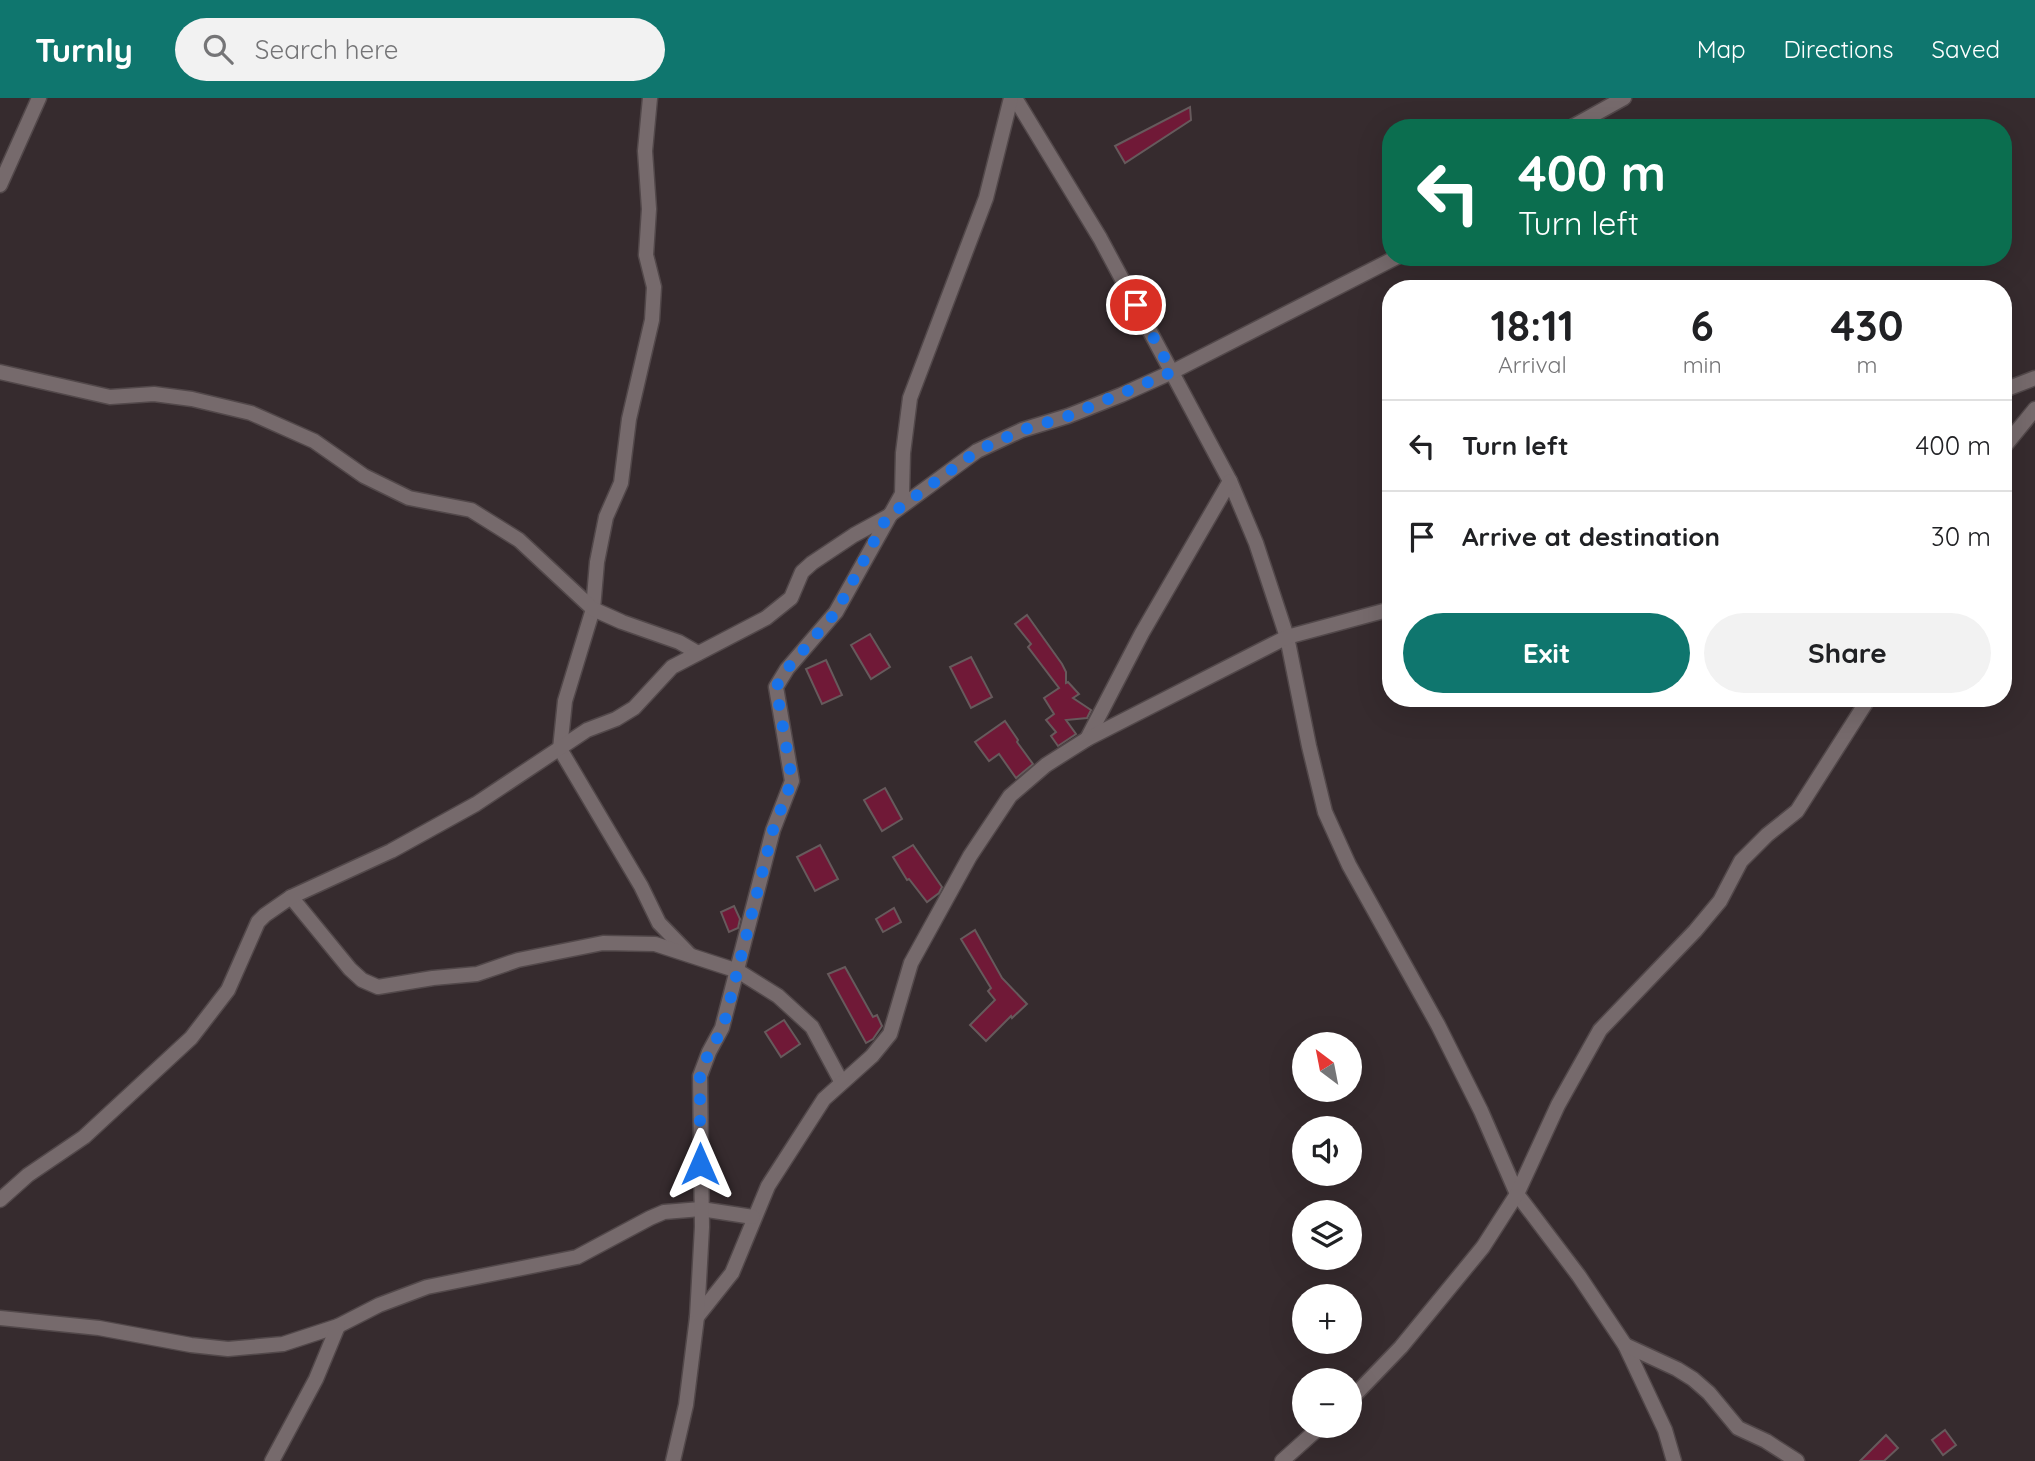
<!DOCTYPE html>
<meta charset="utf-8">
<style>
:root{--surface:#fff;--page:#f2f2f2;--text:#202124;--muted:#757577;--line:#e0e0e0;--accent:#0f766e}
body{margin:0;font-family:Quicksand,sans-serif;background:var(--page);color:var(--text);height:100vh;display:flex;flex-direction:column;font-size:26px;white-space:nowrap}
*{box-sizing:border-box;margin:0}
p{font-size:23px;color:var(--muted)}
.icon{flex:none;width:38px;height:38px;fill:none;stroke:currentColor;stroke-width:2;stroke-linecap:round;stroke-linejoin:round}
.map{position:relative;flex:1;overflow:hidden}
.drawer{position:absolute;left:1382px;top:182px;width:630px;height:427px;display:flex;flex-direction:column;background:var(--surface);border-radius:28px;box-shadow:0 7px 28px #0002}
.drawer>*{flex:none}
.guide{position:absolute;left:1382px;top:21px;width:630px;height:147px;border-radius:28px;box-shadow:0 7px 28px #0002;background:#0b6e4f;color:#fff;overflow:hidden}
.needle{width:46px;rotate:328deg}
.fabs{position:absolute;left:1292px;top:934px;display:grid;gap:14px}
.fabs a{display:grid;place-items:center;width:70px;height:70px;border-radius:50%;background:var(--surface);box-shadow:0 7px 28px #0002;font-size:35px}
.pin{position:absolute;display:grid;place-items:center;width:60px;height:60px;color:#fff;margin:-30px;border:4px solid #fff;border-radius:50%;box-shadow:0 2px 7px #0007}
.me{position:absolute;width:77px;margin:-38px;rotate:0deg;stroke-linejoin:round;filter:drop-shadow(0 0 5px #0008)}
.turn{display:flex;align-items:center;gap:24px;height:147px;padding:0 21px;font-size:32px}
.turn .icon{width:91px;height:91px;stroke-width:2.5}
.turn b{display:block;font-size:49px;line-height:60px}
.eta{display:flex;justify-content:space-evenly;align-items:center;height:119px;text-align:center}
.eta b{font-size:42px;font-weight:700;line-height:49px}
.action{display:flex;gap:14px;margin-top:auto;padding:14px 21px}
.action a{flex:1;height:80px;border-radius:42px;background:var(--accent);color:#fff;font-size:28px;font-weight:700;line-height:80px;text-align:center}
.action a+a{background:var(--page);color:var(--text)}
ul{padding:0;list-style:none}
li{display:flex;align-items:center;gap:21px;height:91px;padding:0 21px;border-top:2px solid var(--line)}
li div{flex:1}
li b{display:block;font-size:26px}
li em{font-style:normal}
header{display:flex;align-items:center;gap:42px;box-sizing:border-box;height:98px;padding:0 35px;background:var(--accent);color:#fff}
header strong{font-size:33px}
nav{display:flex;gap:38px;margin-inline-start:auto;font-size:24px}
.search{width:490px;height:63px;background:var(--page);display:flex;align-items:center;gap:18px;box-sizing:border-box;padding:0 24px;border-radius:38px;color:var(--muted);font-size:26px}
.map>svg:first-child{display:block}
</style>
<header>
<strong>Turnly</strong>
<div class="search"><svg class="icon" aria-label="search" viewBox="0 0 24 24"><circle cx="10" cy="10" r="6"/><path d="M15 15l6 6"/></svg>Search here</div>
<nav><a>Map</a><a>Directions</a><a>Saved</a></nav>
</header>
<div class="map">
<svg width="2035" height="1363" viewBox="0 0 2035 1363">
<rect width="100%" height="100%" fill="#362b2e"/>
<g fill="#701937" stroke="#665a5c" stroke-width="2">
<polygon points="1190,9 1191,22 1125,65 1115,48"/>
<polygon points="1027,517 1062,566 1066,574 1066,585 1068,584 1079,596 1073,600 1091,612 1087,620 1066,622 1076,636 1058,648 1051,638 1056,634 1046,622 1054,616 1044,600 1059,590 1028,549 1031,546 1015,526"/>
<polygon points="870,536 890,569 871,581 851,547"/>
<polygon points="971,559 992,599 971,610 950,569"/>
<polygon points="826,562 842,597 822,606 806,571"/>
<polygon points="1005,623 1018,642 1017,644 1033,666 1016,680 999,656 989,663 975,644"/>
<polygon points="885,690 902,721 882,733 864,702"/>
<polygon points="820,747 838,781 815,793 797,759"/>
<polygon points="913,747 942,789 939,795 927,804 909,781 907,782 893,759"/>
<polygon points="734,808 740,821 738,830 729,834 721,814"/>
<polygon points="894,810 901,824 883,834 876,821"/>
<polygon points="975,832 1002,880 1027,906 1012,920 1011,918 986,943 970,927 995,902 988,893 991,890 961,841"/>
<polygon points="845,869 873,919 877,917 882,928 873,941 866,945 828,876"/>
<polygon points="784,922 800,946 781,959 765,934"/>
<polygon points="1945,1332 1956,1347 1943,1357 1932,1342"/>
<polygon points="1886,1337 1898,1350 1884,1363 1860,1363"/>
</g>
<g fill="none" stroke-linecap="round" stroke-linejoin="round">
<defs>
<g id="street">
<polyline points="650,0 645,53 649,111 646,157 654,189 652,222 629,321 621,385 606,419 597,464 593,511 565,603 560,651 641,788 659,825 690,857"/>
<polyline points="1015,0 1100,140 1230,383 1256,445 1287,539 1309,648 1325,714 1349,767 1438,927 1481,1013 1517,1096 1579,1178 1625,1247 1665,1332 1674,1363"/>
<polyline points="1570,30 1624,0"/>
<polyline points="0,87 39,0"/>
<polyline points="0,274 110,299 154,296 192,301 251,315 314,343 364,378 409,400 471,412 519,442 593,511 622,524 679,544 698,555"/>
<polyline points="2004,292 2035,280"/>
<polyline points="2004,349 2035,311"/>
<polyline points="1087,641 1142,535 1230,383"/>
<polyline points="291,799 350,871 362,882 378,889 433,880 477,876 518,862 603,845 655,846 738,873 778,898 812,929 841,983"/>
<polyline points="0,1102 28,1077 84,1039 191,940 228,892 258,824 265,817 291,799 391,753 476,706 587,632 616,621 634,610 672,569 766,520 791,500 802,474 812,465 854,437 887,419 977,353 1022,332 1068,318 1121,297 1172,274 1397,159"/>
<polyline points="697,1219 732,1175 768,1088 824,1001 872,958 890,936 911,865 970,758 1010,698 1046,667 1087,641 1287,539 1391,511"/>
<polyline points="0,1220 99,1230 191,1247 228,1251 283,1246 338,1228 379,1207 427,1189 577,1159 650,1120 664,1114 701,1111 753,1119"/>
<polyline points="1625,1247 1677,1271 1693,1281 1709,1295 1738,1330 1766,1343 1797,1363"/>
<polyline points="1349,1303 1401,1249 1483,1149 1517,1096 1558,1007 1600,932 1695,833 1720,803 1741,763 1767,737 1797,713 1869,600"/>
<polyline points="272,1363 316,1281 338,1228"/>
<polyline points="673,1363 686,1307 697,1219 702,1129 700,978 709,954 722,930 773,732 792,683 776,589 787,571 836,514 902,396 903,355 910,300 986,100 1011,0"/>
<polyline points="1282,1363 1321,1328"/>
</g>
</defs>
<use href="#street" stroke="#52484a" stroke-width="17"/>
<use href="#street" stroke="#766a6c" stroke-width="14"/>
</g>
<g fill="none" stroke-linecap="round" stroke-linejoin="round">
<polyline stroke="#1a73e8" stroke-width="12" stroke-dasharray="0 21.6" points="700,1066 700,978 709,954 723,930 773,732 792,682 776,589 787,571 836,514 887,419 977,353 1022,332 1068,318 1172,274 1136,207"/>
</g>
</svg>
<div class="fabs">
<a><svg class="needle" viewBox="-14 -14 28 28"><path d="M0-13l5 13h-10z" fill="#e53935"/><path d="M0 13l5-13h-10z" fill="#757577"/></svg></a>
<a><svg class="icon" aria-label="sound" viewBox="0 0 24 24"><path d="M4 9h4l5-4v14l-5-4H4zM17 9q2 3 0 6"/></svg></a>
<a><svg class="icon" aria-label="layers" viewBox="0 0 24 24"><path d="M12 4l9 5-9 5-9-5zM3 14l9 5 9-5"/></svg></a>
<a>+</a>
<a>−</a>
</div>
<div class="pin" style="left:1136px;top:207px;background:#d93025"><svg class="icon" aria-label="arrive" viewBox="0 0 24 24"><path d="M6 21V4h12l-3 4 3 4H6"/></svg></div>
<svg class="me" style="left:700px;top:1066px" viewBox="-20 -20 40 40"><path d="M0-17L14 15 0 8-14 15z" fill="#1a73e8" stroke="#fff" stroke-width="4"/></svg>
<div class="guide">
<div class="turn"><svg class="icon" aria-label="left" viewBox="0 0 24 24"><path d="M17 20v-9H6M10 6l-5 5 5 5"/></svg><div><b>400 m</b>Turn left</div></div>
</div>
<section class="drawer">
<div class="eta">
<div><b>18:11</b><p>Arrival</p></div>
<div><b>6</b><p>min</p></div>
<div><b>430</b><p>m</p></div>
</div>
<ul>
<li><svg class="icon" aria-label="left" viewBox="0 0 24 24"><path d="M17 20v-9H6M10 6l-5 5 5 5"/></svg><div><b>Turn left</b></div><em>400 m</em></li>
<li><svg class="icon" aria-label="arrive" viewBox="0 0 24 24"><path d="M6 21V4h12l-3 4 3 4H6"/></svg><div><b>Arrive at destination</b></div><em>30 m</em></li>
</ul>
<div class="action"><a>Exit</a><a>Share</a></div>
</section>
</div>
